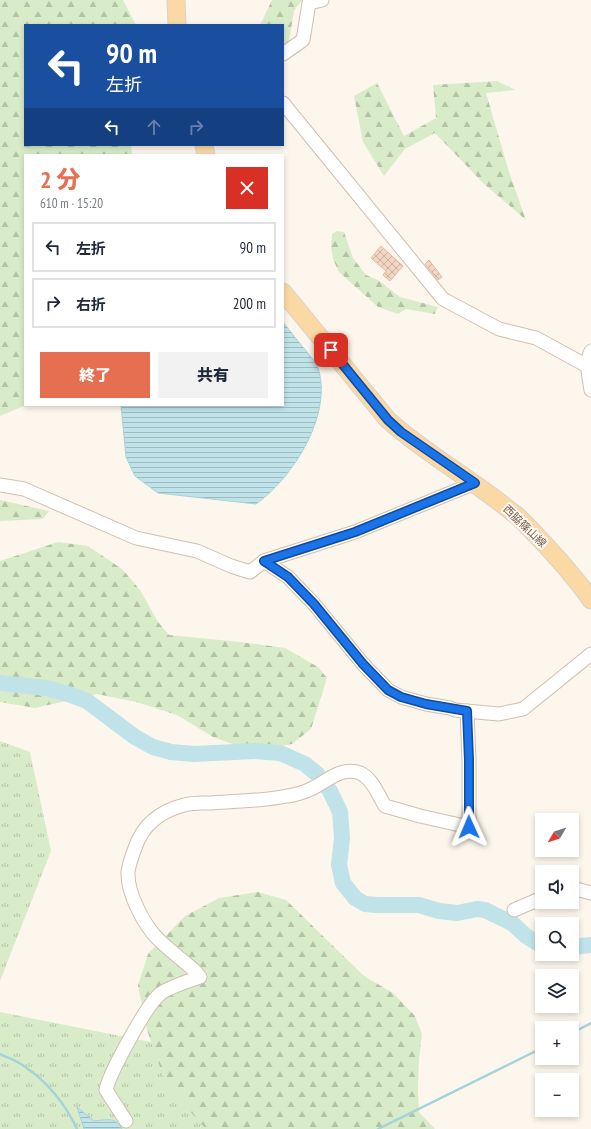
<!DOCTYPE html>
<html lang="ja">
<meta charset="utf-8">
<style>
:root{--surface:#fff;--page:#f2f2f3;--text:#1f2937;--muted:#747a83;--line:#e0e1e3;--accent:#e76f51}
body{margin:0;font-family:"PT Sans Narrow","Noto Sans JP",sans-serif;background:var(--page);color:var(--text);height:100vh;display:flex;flex-direction:column;font-size:15px;white-space:nowrap}
*{box-sizing:border-box;margin:0}
p{font-size:13px;color:var(--muted)}
.icon{flex:none;width:22px;height:22px;fill:none;stroke:currentColor;stroke-width:2;stroke-linecap:round;stroke-linejoin:round}
.map{position:relative;flex:1;overflow:hidden}
.drawer{position:absolute;left:24px;top:154px;width:260px;height:252px;display:flex;flex-direction:column;background:var(--surface);border-radius:0px;box-shadow:0 2px 6px #0003}
.drawer>*{flex:none}
.top-card{position:absolute;left:24px;top:24px;width:260px;height:122px;border-radius:0px;box-shadow:0 2px 6px #0003;background:#1a4fa0;color:#fff;overflow:hidden}
.needle{width:26px;rotate:231deg}
.controls{position:absolute;left:535px;top:813px;display:grid;gap:8px}
.controls a{display:grid;place-items:center;width:44px;height:44px;border-radius:0px;background:var(--surface);box-shadow:0 2px 6px #0003;font-size:20px}
.pin{position:absolute;display:grid;place-items:center;width:34px;height:34px;color:#fff;margin:-17px;border-radius:8px;box-shadow:0 2px 6px #0006}
.me{position:absolute;width:44px;margin:-22px;rotate:359deg;stroke-linejoin:round;filter:drop-shadow(0 0 3px #0008)}
.turn{display:flex;align-items:center;gap:14px;height:84px;padding:0 16px;font-size:18px}
.turn .icon{width:52px;height:52px;stroke-width:2.5}
.turn b{display:block;font-size:28px;line-height:34px}
.lanes{display:flex;align-items:center;height:38px;padding:0 16px;background:#0003;justify-content:center;gap:20px;direction:ltr}
.lanes .off{opacity:.35}
.round{display:grid;place-items:center;flex:none;width:42px;height:42px;border-radius:0px;background:var(--page)}
.headline{display:flex;align-items:center;justify-content:space-between;height:68px;padding:0 16px}
h1{font-size:24px;font-weight:800;line-height:30px;color:var(--accent)}
.cta{display:flex;gap:8px;margin-top:auto;padding:8px 16px}
.cta a{flex:1;height:46px;border-radius:0px;background:var(--accent);color:#fff;font-size:16px;font-weight:800;line-height:46px;text-align:center}
.cta a+a{background:var(--page);color:var(--text)}
ul{padding:0;list-style:none}
li{display:flex;align-items:center;gap:12px;height:50px;margin:0 8px 6px;padding:0 8px;border:2px solid var(--line);border-radius:0px}
li div{flex:1}
li b{display:block;font-size:15px}
li em{font-style:normal}
.map>svg:first-child{display:block}
</style>
<div class="map">
<svg width="591" height="1129" viewBox="0 0 591 1129">
<defs>
<pattern id="grass-tufts" width="24" height="20" patternUnits="userSpaceOnUse"><rect width="24" height="20" fill="#d8ecc9"/><path d="M3 7l-1-3M5 7V3M7 7l1-3M15 17l-1-3M17 17v-4M19 17l1-3" fill="none" stroke="#b4c2a5"/></pattern>
<pattern id="forest-firs" width="22" height="20" patternUnits="userSpaceOnUse"><rect width="22" height="20" fill="#d8ecc9"/><path d="M5 1l3.5 6h-7zM16 11l3.5 6h-7z" fill="#b4c2a5"/></pattern>
<pattern id="water-rules" width="6" height="5" patternUnits="userSpaceOnUse"><rect width="6" height="5" fill="#bfe3e8"/><path d="M0 2.5h6" fill="none" stroke="#a0bbbe"/></pattern>
<pattern id="building-cross-hatch" width="8" height="8" patternUnits="userSpaceOnUse"><rect width="8" height="8" fill="#f3d5c3"/><path d="M0 0l8 8M0 8l8-8" fill="none" stroke="#cab0a1"/></pattern>
</defs>
<rect width="100%" height="100%" fill="#fdf6ec"/>
<g fill="url(#grass-tufts)">
<polygon points="0,741 30,752 51,851 0,981"/>
<polygon points="0,1012 327,1077 345,1129 0,1129"/>
</g>
<g fill="url(#forest-firs)">
<polygon points="0,0 123,0 136,25 25,25 25,145 131,145 132,155 25,155 26,405 0,416"/>
<polygon points="272,0 302,0 294,11 288,47 283,51 283,25 259,25 262,21"/>
<polygon points="497,81 516,90 486,93 509,172 526,220 483,183 435,133 405,149 384,176 363,142 354,96 377,83 404,136 436,118 433,85"/>
<polygon points="337,231 344,232 353,258 366,275 378,280 400,297 438,307 435,314 406,309 398,314 378,307 339,272 333,259 331,247 332,234"/>
<polygon points="0,500 49,511 43,519 0,521"/>
<polygon points="58,542 88,546 122,569 140,590 158,622 169,635 240,642 285,648 318,667 327,678 311,729 292,744 252,751 213,737 177,715 136,702 97,694 35,708 0,702 0,561"/>
<polygon points="258,892 286,900 364,976 393,993 415,1016 422,1034 419,1059 418,1091 419,1112 435,1129 207,1129 200,1123 165,1081 147,1030 138,985 148,954 185,916 219,898"/>
</g>
<g fill="url(#water-rules)" stroke="#a5d3da">
<path d="M 283,322 C 291,332 299,343 308,353 C 310,357 315,361 317,365 C 335,412 293,478 256,504 L 158,493 L 135,476 L 126,457 L 121,405 L 283,405 Z"/>
<path d="M 77,1107 L 94,1121 C 106,1120 115,1116 122,1129 L 84,1129 Z"/>
</g>
<g fill="none" stroke-linecap="round" stroke-linejoin="round">
<g stroke="#a5d3da" stroke-width="2.5">
<polyline points="572,1033 591,1023"/>
<path d="M 0,1054 C 8,1058 18,1061 25,1067 C 47,1081 66,1105 77,1129"/>
<polyline points="378,1129 542,1048"/>
</g>
<g stroke="#bfe3e8" stroke-width="16">
<polyline points="0,683 46,688 68,694 87,701 135,737 153,747 171,752 194,754 255,751 280,753 305,764 317,774 330,791 340,812 342,838 339,865 343,883 355,898 365,904 377,905 419,905 439,911 457,913 477,909 485,910 512,923 526,936 542,946"/>
<polyline points="572,949 580,946 591,945"/>
</g>
</g>
<g fill="url(#building-cross-hatch)" stroke="#e6bba3">
<polygon points="381,246 403,266 390,281 383,275 386,271 371,258"/>
<polygon points="429,260 442,277 438,280 425,264"/>
</g>
<g fill="none" stroke-linecap="round" stroke-linejoin="round">
<defs>
<g id="minor">
<polyline points="283,54 303,40 309,3 322,0"/>
<polyline points="283,103 443,299 499,329 536,338 587,366"/>
<path d="M 591,351 C 585,363 589,377 591,390"/>
<polyline points="0,485 24,489 136,538 197,551 231,566 250,572 264,561 355,532 475,483"/>
<polyline points="264,561 288,577 314,604 363,664 388,690 401,697 426,704 450,708 455,710 499,714 523,709 591,654"/>
<polyline points="572,888 591,893"/>
<polyline points="514,910 542,898"/>
<path d="M 126,1121 L 106,1090 C 109,1074 147,1004 160,994 C 169,987 189,981 200,977 L 195,971 C 183,960 170,951 158,939 C 144,925 127,893 128,872 C 129,864 132,856 135,848 C 143,824 161,811 184,805 C 193,802 203,803 212,803 C 237,801 262,801 287,796 C 295,795 305,792 313,788 C 327,781 342,766 360,773 C 373,779 378,795 385,806 L 420,816 L 469,827 L 469,760 L 467,711"/>
</g>
<g id="major">
<polyline points="176,0 177,25"/>
<polyline points="204,145 206,155"/>
<path d="M 283,292 L 388,420 C 426,454 472,479 512,512 C 521,518 528,527 536,535 C 556,556 575,577 591,600"/>
</g>
</defs>
<use href="#minor" stroke="#d1beb0" stroke-width="15"/>
<use href="#major" stroke="#dad1cd" stroke-width="19"/>
<use href="#minor" stroke="#fff" stroke-width="13"/>
<use href="#major" stroke="#fbd9a5" stroke-width="17"/>
</g>
<g fill="none" stroke-linecap="round" stroke-linejoin="round">
<defs>
<polyline id="route" points="331,350 388,420 401,432 475,483 355,532 264,561 288,577 314,604 363,664 388,690 401,697 426,704 467,711 469,760 469,827"/>
</defs>
<use href="#route" stroke="#114b97" stroke-width="10"/>
<use href="#route" stroke="#1a73e8" stroke-width="7"/>
</g>
<g text-anchor="middle" dominant-baseline="central" stroke-width="4" stroke-linejoin="round" paint-order="stroke">
<g font-size="11" fill="#7a5c4d" stroke="#fffaf3">
<text transform="translate(525 526) rotate(44)">西脇篠山線</text>
</g>
</g>
</svg>
<div class="controls">
<a><svg class="needle" viewBox="-14 -14 28 28"><path d="M0-13l5 13h-10z" fill="#e53935"/><path d="M0 13l5-13h-10z" fill="#747a83"/></svg></a>
<a><svg class="icon" aria-label="sound" viewBox="0 0 24 24"><path d="M4 9h4l5-4v14l-5-4H4zM17 9q2 3 0 6"/></svg></a>
<a><svg class="icon" aria-label="search" viewBox="0 0 24 24"><circle cx="10" cy="10" r="6"/><path d="M15 15l6 6"/></svg></a>
<a><svg class="icon" aria-label="layers" viewBox="0 0 24 24"><path d="M12 4l9 5-9 5-9-5zM3 14l9 5 9-5"/></svg></a>
<a>+</a>
<a>−</a>
</div>
<div class="pin" style="left:331px;top:350px;background:#d93025"><svg class="icon" aria-label="arrive" viewBox="0 0 24 24"><path d="M6 21V4h12l-3 4 3 4H6"/></svg></div>
<svg class="me" style="left:469px;top:827px" viewBox="-20 -20 40 40"><path d="M0-17L14 15 0 8-14 15z" fill="#1a73e8" stroke="#fff" stroke-width="4"/></svg>
<div class="top-card">
<div class="turn"><svg class="icon" aria-label="left" viewBox="0 0 24 24"><path d="M17 20v-9H6M10 6l-5 5 5 5"/></svg><div><b>90 m</b>左折</div></div>
<div class="lanes"><svg class="icon" aria-label="left" viewBox="0 0 24 24"><path d="M17 20v-9H6M10 6l-5 5 5 5"/></svg><svg class="icon off" aria-label="ahead" viewBox="0 0 24 24"><path d="M12 20V5M6 11l6-6 6 6"/></svg><svg class="icon off" aria-label="right" viewBox="0 0 24 24"><path d="M7 20v-9h11M14 6l5 5-5 5"/></svg></div>
</div>
<section class="drawer">
<div class="headline"><div><h1>2 分</h1><p>610 m · 15:20</p></div><a class="round" style="background:#d93025;color:#fff"><svg class="icon" aria-label="close" viewBox="0 0 24 24"><path d="M6 6l12 12M18 6L6 18"/></svg></a></div>
<ul>
<li><svg class="icon" aria-label="left" viewBox="0 0 24 24"><path d="M17 20v-9H6M10 6l-5 5 5 5"/></svg><div><b>左折</b></div><em>90 m</em></li>
<li><svg class="icon" aria-label="right" viewBox="0 0 24 24"><path d="M7 20v-9h11M14 6l5 5-5 5"/></svg><div><b>右折</b></div><em>200 m</em></li>
</ul>
<div class="cta"><a>終了</a><a>共有</a></div>
</section>
</div>
